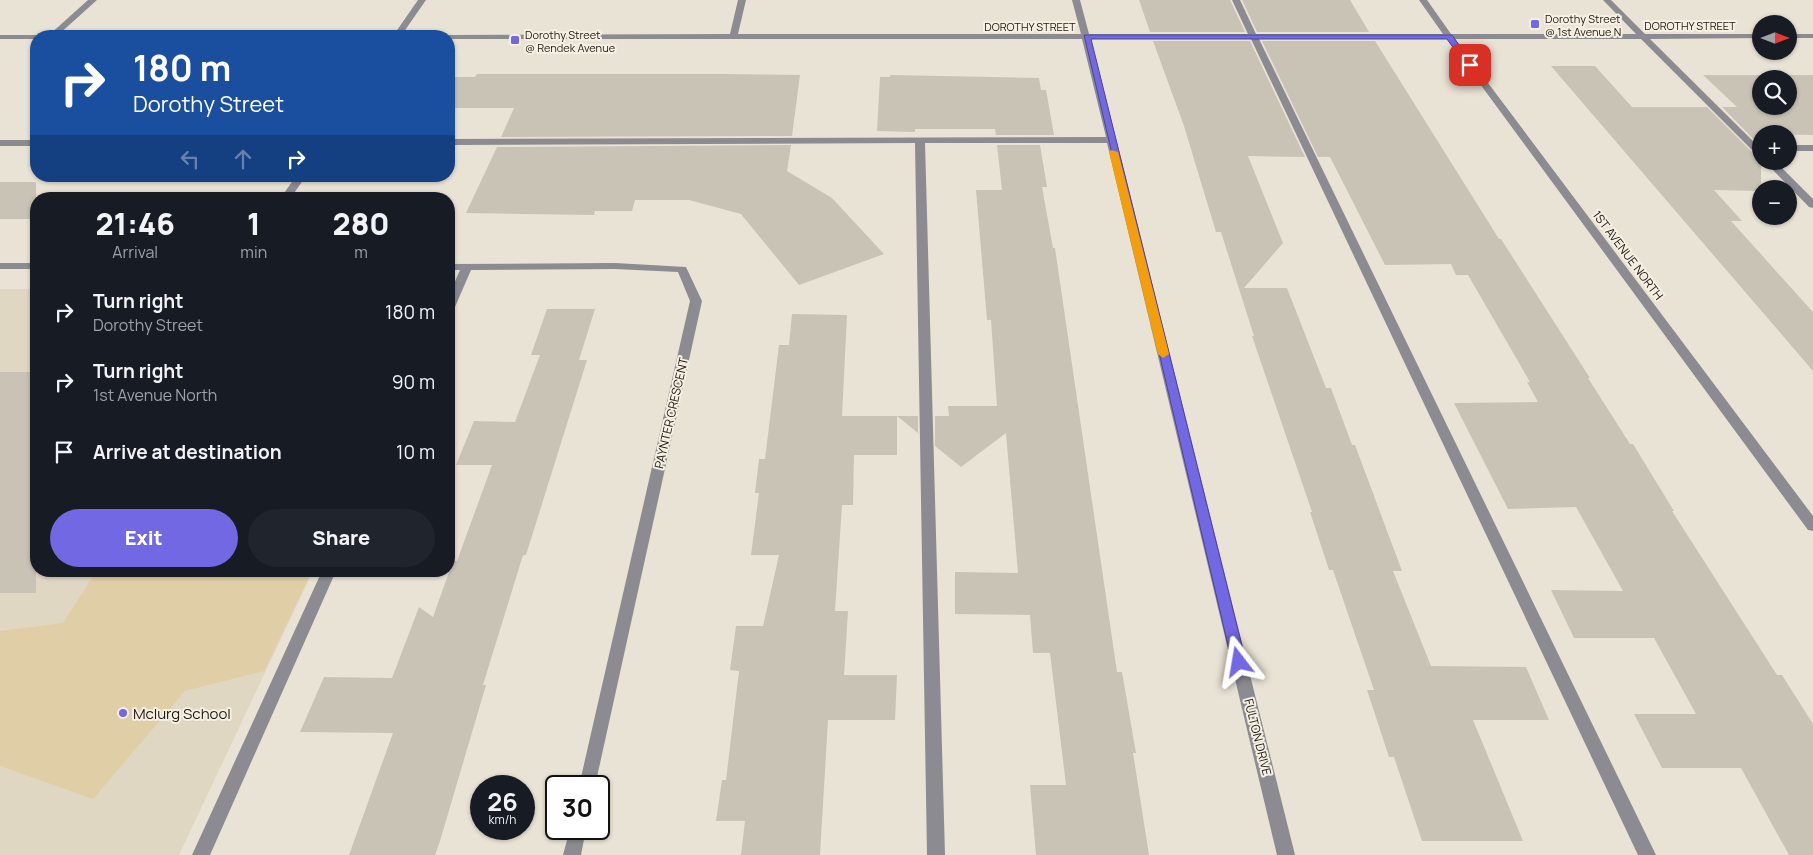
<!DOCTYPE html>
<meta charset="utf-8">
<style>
:root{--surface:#171b24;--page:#20242c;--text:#f1f3f6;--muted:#9ea1a6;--accent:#7368e3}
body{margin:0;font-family:Manrope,sans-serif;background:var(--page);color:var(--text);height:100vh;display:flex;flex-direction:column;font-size:19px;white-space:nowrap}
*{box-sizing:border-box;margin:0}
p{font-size:16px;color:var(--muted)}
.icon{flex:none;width:28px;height:28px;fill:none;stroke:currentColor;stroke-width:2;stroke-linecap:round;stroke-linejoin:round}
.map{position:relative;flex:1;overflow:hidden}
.side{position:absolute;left:30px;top:192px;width:425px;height:385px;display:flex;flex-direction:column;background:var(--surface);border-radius:20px;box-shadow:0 1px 4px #0004}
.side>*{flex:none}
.banner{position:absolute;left:30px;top:30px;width:425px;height:152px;border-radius:20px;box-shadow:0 1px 4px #0004;background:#1a4fa0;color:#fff;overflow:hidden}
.needle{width:32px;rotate:90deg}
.fabs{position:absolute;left:1752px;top:15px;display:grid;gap:10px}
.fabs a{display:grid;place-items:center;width:45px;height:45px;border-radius:50%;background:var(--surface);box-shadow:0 1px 4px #0004;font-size:25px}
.speed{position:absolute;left:470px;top:775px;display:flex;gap:10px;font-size:25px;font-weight:700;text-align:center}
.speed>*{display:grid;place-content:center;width:65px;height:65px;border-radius:50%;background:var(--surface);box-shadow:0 1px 4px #0004;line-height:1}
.speed small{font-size:12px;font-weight:400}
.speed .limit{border:2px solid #111;border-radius:8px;background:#fff;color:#111}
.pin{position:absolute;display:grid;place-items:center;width:42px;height:42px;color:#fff;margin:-21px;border-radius:10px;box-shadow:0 2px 8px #0006}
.me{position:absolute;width:55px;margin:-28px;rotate:346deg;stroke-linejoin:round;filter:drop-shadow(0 0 4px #0008)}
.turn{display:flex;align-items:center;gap:18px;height:105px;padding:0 20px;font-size:22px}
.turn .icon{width:65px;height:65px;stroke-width:2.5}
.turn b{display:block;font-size:35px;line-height:42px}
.lanes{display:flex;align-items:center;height:48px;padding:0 20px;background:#0003;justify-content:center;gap:25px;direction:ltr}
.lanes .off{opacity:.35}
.eta{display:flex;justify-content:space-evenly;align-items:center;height:85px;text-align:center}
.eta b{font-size:30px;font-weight:800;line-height:35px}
.action{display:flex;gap:10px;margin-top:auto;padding:10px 20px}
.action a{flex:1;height:58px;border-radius:30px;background:var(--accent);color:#fff;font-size:20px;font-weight:800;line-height:58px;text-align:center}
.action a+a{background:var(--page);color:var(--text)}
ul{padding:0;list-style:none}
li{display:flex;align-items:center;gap:15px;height:70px;padding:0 20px}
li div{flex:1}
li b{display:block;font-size:19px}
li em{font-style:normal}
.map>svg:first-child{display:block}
</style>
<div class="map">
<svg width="1813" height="855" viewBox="0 0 1813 855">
<rect width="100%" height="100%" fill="#e9e3d5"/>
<polygon fill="#e0d7c2" points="0,289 36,289 36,571 313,571 179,855 0,855"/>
<polygon fill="#e0cea6" points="96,571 312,571 264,671 185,691 93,799 0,766 0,631 63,623"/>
<g fill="#c9c3b6" fill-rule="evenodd">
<polygon points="1139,0 1230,0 1245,32 1150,32"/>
<polygon points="1242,0 1350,0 1369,32 1257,32"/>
<polygon points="1153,41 1250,41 1305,157 1248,156 1283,243 1244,288 1287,288 1326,388 1331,388 1352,445 1355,445 1402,571 1393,571 1431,666 1526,667 1549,720 1473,720 1523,841 1422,841 1394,757 1389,757 1367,690 1374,690 1333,570 1329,570 1310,512 1312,512 1252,336 1254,336 1221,232 1216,232 1184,126"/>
<polygon points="1262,41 1375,41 1499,239 1501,239 1590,378 1588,378 1630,444 1633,444 1674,511 1672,511 1777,675 1782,675 1813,724 1813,855 1789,855 1741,768 1662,768 1634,714 1696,714 1654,638 1574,638 1551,590 1623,591 1576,507 1508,509 1454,403 1538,402 1527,382 1530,382 1468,275 1456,275 1451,264 1385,265 1330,157 1318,157"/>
<polygon points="1551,66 1595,66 1632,107 1707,107 1757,157 1761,159 1761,191 1714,190 1742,221 1731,221 1813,312 1813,371"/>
<polygon points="477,74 722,74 800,75 792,136 501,137 514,108 449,108 449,77 475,77"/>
<polygon points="890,75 1039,78 1041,90 1046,90 1054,135 996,135 995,129 915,129 915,132 877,131 880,77 890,77"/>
<path d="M 1703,75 L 1813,75 L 1813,135 L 1764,134 L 1761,131 L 1761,147 L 1722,107 L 1737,107 ZM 1761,79 L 1789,79 L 1789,106 L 1761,106 Z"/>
<polygon points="791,145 787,171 832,198 884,254 799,285 741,214 689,200 635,200 632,211 595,211 594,215 466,213 497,147"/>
<polygon points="997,145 1040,145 1047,187 1042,187 1053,248 1055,248 1117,672 1122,672 1136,753 1133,753 1149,855 1036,855 1030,785 1066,785 1050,653 1033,653 1030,615 955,614 955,572 1018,573 1006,433 961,467 935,446 935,416 949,416 948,406 997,406 991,320 987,320 976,190 1002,190"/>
<rect x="0" y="182" width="36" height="37"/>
<polygon points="547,309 595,309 579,360 587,360 526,555 523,555 483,685 486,685 440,841 435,855 349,855 393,733 300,732 324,677 392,678 419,607 433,617 453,561 457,561 492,465 456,465 474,421 515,422 540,355 531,355"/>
<polygon points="792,314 847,315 842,416 918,416 918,433 897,416 897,455 854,455 853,505 842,505 835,611 848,611 844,675 897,675 895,720 828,720 820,855 741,855 745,821 716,821 722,780 726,780 739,671 730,670 736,626 763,626 779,555 751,555 759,493 755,493 759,459 765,459 779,345 789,345"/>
<rect x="0" y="372" width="36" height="221"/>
</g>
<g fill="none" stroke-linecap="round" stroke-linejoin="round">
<g fill="#8b8b91" fill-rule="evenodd">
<polygon points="88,0 97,0 57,36 48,36"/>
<polygon points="418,0 426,0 401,36 393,36"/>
<polygon points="738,0 746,0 738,34 1081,34 1072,0 1080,0 1089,34 1248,34 1232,0 1240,0 1256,34 1443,34 1419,0 1427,0 1451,34 1636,34 1603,0 1611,0 1645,34 1761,34 1761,38 1650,39 1761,149 1761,157 1758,156 1641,39 1455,39 1813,516 1813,531 1808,530 1447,39 1259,39 1656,855 1638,855 1251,39 1091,39 1295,855 1277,855 1107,143 925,143 945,855 927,855 915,143 449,145 449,139 1106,137 1082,39 449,39 449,36 445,36 449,35 730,34"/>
<rect x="1789" y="34" width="24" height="4"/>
<polygon points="0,35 36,35 40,36 36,36 36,39 0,39"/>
<rect x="0" y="140" width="36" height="6"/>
<rect x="1789" y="145" width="24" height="6"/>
<polygon points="1764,161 1775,161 1813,199 1813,208 1809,207"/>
<polygon points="296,176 306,176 290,199 280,199"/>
<rect x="0" y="263" width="36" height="6"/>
<polygon points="615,263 686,267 702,301 595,786 579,786 690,301 678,272 615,269 471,270 455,307 449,311 449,295 460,270 449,270 449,264"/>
<polygon points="322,571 336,571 210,855 192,855"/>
<polygon points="570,829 586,829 581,855 563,855"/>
</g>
</g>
<polygon fill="#7368e3" stroke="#4b4494" points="1084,35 1452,35 1473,65 1467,67 1447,39 1091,39 1246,662 1244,666 1239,668 1234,666 1232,662"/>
<polygon fill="#f59e0b" points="1111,150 1118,152 1169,354 1163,358 1158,354 1109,152"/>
<g fill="#7368e3" stroke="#f6f0e2" stroke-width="2">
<rect x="1530" y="19" width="10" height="10" rx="2.5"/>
<rect x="510" y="35" width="10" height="10" rx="2.5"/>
<circle cx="123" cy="713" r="5"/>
</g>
<g text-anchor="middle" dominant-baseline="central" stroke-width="4" stroke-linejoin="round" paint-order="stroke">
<g font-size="11" fill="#1b1914" stroke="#f6f0e2" text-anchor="start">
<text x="1545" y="18">Dorothy Street<tspan x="1545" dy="13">@ 1st Avenue N</tspan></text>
<text x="525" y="34">Dorothy Street<tspan x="525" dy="13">@ Rendek Avenue</tspan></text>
</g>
<g font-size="11" fill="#1b1914" stroke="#f6f0e2">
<text x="1690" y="25">DOROTHY STREET</text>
<text x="1030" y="26">DOROTHY STREET</text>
</g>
<g font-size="12" fill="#1b1914" stroke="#f6f0e2">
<text transform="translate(1628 255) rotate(53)">1ST AVENUE NORTH</text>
<text transform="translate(671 413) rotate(-77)">PAYNTER CRESCENT</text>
<text transform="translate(1258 737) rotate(76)">FULTON DRIVE</text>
</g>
<g font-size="15" fill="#1b1914" stroke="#f6f0e2" text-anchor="start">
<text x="133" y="713">Mclurg School</text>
</g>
</g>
</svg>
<div class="fabs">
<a><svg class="needle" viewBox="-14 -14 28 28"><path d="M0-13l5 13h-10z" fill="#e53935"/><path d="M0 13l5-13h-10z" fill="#9ea1a6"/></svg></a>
<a><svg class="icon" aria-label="search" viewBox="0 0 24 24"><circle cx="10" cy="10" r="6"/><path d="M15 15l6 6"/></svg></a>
<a>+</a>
<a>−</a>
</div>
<div class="speed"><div>26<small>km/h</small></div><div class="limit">30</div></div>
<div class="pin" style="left:1470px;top:65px;background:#d93025"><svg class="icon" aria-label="arrive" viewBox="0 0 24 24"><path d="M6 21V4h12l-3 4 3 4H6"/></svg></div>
<svg class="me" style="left:1239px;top:662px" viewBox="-20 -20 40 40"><path d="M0-17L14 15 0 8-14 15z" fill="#7368e3" stroke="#fff" stroke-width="4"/></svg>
<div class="banner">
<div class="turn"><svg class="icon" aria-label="right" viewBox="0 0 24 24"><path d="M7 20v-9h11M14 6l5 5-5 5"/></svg><div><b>180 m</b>Dorothy Street</div></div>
<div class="lanes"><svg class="icon off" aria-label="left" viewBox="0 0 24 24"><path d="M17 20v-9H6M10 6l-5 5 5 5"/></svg><svg class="icon off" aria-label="ahead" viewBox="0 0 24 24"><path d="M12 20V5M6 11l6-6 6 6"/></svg><svg class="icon" aria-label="right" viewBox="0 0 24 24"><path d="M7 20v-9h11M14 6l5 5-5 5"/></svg></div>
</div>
<section class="side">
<div class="eta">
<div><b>21:46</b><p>Arrival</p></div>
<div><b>1</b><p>min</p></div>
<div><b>280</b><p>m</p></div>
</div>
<ul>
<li><svg class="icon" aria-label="right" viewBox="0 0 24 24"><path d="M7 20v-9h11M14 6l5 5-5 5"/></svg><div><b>Turn right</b><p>Dorothy Street</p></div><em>180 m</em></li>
<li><svg class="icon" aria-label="right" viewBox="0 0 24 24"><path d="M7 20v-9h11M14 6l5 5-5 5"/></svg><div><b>Turn right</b><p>1st Avenue North</p></div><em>90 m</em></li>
<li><svg class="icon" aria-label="arrive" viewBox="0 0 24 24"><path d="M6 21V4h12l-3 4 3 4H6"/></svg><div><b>Arrive at destination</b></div><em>10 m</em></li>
</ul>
<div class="action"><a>Exit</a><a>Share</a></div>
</section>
</div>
